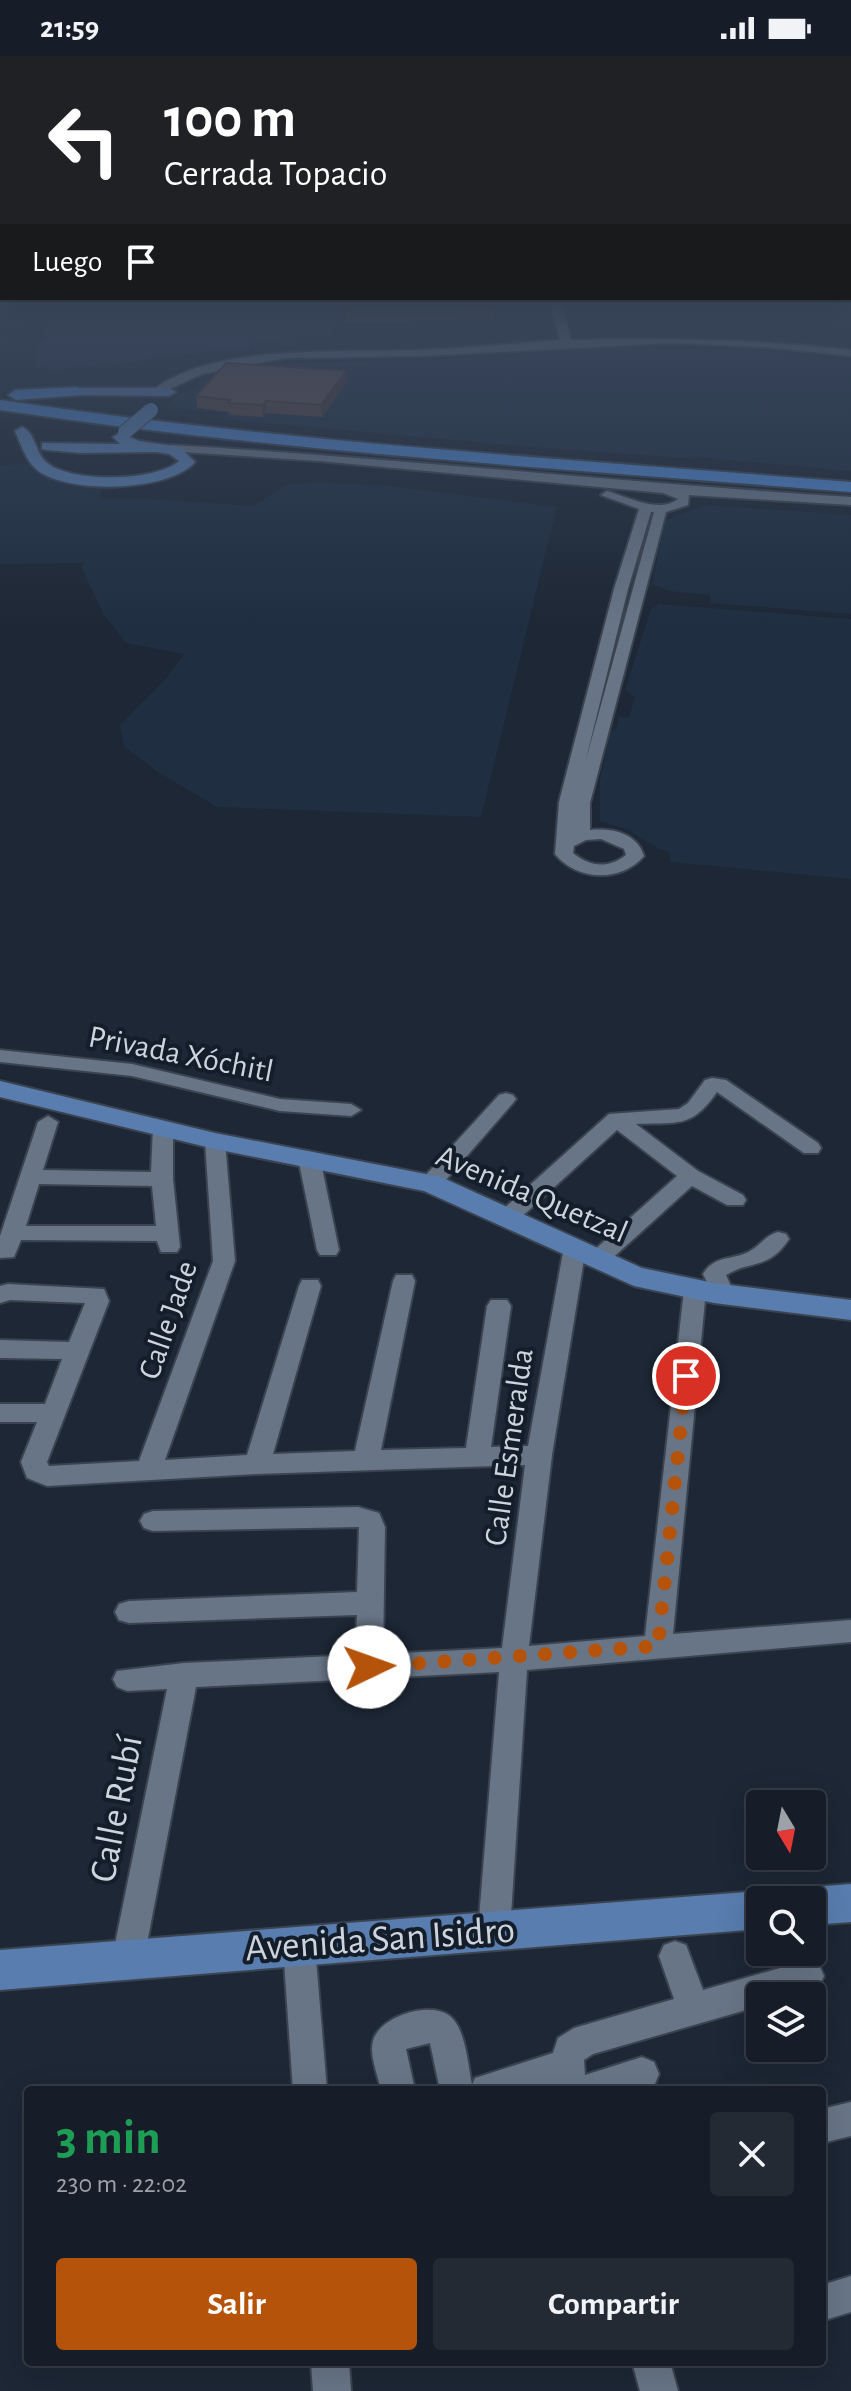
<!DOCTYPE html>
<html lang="es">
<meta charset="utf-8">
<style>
:root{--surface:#161d28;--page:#232a34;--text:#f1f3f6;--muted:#9ea2a8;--line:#353b45;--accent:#b45309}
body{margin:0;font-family:"Alegreya Sans",sans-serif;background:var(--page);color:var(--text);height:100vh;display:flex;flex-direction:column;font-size:30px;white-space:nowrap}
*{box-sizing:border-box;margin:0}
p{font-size:26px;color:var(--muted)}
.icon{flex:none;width:44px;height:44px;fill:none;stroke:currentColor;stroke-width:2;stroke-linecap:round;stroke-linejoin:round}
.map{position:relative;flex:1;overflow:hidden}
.sheet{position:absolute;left:24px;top:2030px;width:802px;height:280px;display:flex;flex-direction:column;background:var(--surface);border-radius:8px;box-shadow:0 8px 32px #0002,0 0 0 2px var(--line)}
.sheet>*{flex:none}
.banner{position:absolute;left:0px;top:0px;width:852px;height:244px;box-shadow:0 8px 32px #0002,0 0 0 2px var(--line);background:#202124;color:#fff;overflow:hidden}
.needle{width:52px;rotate:170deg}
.tools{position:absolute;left:746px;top:1734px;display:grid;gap:16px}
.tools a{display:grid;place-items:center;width:80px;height:80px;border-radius:8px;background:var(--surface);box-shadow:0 8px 32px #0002,0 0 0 2px var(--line);font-size:40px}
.pin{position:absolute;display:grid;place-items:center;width:68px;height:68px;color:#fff;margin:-34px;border:4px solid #fff;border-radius:50%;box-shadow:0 2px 8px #0007}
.me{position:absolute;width:88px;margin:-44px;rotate:87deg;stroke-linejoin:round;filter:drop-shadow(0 0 6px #0008)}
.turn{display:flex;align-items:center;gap:28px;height:168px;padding:0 32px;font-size:36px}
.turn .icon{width:104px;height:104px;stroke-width:2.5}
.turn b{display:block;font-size:56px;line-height:68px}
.then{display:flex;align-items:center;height:76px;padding:0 32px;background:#0003;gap:16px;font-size:30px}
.round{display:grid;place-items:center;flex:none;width:84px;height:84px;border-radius:8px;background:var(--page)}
.head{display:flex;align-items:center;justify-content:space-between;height:136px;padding:0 32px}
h1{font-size:48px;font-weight:600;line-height:60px;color:#1e9e55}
.primary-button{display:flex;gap:16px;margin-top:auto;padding:16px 32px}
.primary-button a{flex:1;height:92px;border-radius:8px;background:var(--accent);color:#fff;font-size:32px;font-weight:600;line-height:92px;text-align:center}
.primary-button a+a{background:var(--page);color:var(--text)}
.status{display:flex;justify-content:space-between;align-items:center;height:56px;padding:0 40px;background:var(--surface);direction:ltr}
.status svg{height:22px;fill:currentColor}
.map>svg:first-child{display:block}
</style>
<div class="status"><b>21:59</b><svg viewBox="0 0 49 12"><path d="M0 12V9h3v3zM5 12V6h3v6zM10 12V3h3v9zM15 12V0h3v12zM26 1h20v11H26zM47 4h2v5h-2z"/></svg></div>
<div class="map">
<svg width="851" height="2335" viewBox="0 0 851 2335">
<rect width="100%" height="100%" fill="#1d2735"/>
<g fill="#202e42">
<polygon points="56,243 333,243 333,280 250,284 250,293 204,296 110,309 59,313 32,311"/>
<polygon points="613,291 775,295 851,305 851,415 695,401 695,403 544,392 221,363 228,357 166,352 172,343 211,321 273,307 431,304"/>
<polygon points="32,408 36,416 67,428 102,430 100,443 137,442 253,450 288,428 319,426 390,430 557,451 481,761 217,751 156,715 124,690 120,669 168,620 184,598 126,587 104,559 82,513 83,507 0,508 0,409"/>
<polygon points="706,449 851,459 851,558 710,547 710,539 668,535 652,528 666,464"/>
<polygon points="659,548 851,563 851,823 670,806 670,796 659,793 628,774 600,765 600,724 611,673 616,674 619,661 629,661 635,641 625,634 651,553"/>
</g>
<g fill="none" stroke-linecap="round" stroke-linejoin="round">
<defs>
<g id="minor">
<path d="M 550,243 L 560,243 L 571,284 C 665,281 757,284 851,294 L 851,300 L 765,291 L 673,287 L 420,300 L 285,302 L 202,318 L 161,337 L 152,335 C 210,287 347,297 420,294 C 467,292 514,288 560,284 Z"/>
<path d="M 171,389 C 398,402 624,427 851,441 L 851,449 L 689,439 L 688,449 L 666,456 L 590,747 L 590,774 C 612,772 637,777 644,800 C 621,827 577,825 555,798 L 559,746 L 614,533 L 639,453 L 601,439 L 607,435 C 628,441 659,458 678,443 L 663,437 L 319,405 L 167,395 L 167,391 ZM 651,456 L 654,456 L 585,707 L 628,533 ZM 601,783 L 624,793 L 626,799 C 608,813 590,811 573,797 L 574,790 L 586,784 Z"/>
<polygon points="0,994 132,1008 280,1043 351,1048 361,1054 351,1060 280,1055 132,1020 0,1006"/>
<path d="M 712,1022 L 726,1024 L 818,1087 L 821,1092 L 818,1097 L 804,1097 L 717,1036 C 691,1073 678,1066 636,1068 L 698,1115 L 743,1139 L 746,1144 L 743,1149 L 727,1149 L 692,1130 L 607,1207 L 591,1207 L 588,1202 L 591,1197 L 677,1120 L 617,1074 L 517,1165 L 501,1165 L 498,1160 L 501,1155 L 609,1058 L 679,1053 L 688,1047 L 705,1024 Z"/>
<polygon points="506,1037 513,1039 516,1043 513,1047 439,1132 423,1132 420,1127 423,1122 499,1039"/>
<path d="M 48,1060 L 58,1066 L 43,1114 L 151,1116 L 153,1072 L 156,1067 L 170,1067 L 173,1072 L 173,1123 L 180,1191 L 177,1196 L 161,1196 L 157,1185 L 21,1184 L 14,1201 L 0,1202 L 0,1180 L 38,1066 ZM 39,1128 L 152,1130 L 156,1170 L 26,1170 Z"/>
<polygon points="215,1078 225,1085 235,1205 165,1404 247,1399 299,1230 302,1224 318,1224 321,1230 273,1398 355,1395 393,1225 396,1219 412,1219 415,1225 381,1394 466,1392 487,1250 491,1244 507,1244 511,1250 491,1391 528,1390 564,1191 567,1186 583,1186 586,1191 552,1399 529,1590 645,1580 684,1234 687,1228 703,1228 706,1234 673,1578 851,1564 851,1586 527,1614 510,1875 505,1886 494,1890 483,1886 478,1875 499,1616 196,1631 144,1903 139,1914 128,1918 117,1914 112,1903 167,1633 127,1635 117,1631 113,1623 117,1615 184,1607 355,1599 357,1559 129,1567 119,1564 115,1556 119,1548 129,1545 357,1536 359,1471 153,1475 144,1472 140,1465 144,1458 153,1455 358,1451 379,1457 385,1471 383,1598 502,1592 525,1409 257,1418 47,1430 27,1422 21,1406 37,1366 0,1366 0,1348 45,1348 62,1303 0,1302 0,1284 69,1286 85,1247 10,1244 0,1247 0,1230 8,1228 104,1233 109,1245 47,1406 49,1410 139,1405 213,1205 205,1085"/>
<polygon points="309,1095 320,1102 339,1194 336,1199 320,1199 317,1194 298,1102"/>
<path d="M 778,1176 L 786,1178 L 789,1183 C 769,1214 751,1204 726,1219 L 734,1237 L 731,1243 L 715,1243 L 703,1218 C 715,1198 733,1205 750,1195 C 761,1189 766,1179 778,1176 Z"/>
<polygon points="299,1876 310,1880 315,1891 327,2034 293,2034 283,1891 288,1880"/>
<path d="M 675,1885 L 686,1889 L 703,1934 L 808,1904 L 819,1909 L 824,1920 L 819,1931 C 799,1939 782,1940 760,1940 L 760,1950 L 593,1998 L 584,2004 L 585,2019 L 642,2001 L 654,2006 L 659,2018 L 654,2030 L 644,2034 L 555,2034 L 554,2030 L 542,2034 L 440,2034 L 430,1987 L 406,1993 L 415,2034 L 381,2034 C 378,2020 369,1998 373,1985 C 379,1960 435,1942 453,1963 C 466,1978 468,2009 472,2029 L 475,2022 L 553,1997 L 558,1982 L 574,1972 L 674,1943 L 659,1900 L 664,1889 Z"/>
<polygon points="851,2046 851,2080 822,2087 822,2053"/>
<polygon points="851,2220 851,2256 822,2265 822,2229"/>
<polygon points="311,2306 349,2306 351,2335 313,2335"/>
<polygon points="632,2306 670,2306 678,2335 640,2335"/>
</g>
<g id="major">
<polygon points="77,332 169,332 176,336 169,340 72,339 72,333"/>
<path d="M 22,371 C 35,376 35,396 46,406 C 69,427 156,426 179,405 L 169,398 L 156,396 L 81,397 L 47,394 L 42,393 L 42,387 L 120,388 L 113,381 L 120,377 L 139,385 L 180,391 L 195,406 C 170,436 65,439 36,413 C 25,403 21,388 15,375 Z"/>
<polygon points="0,1025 215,1077 441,1121 642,1212 714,1227 851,1244 851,1264 714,1247 634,1230 424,1135 215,1093 0,1041"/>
<polygon points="851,1828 851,1866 812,1869 812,1844 795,1844 798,1837 812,1831"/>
<polygon points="760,1835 775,1844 760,1844 760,1873 0,1934 0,1894"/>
</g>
<g id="highway">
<polygon points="77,331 85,336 83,339 16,344 8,339 16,334"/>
<path d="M 0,344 C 282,386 567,403 851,426 L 851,436 C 567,413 282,396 0,354 Z"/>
</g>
</defs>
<use href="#minor" stroke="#3a434f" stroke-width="4"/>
<use href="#major" stroke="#3a434f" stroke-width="4"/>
<use href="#highway" stroke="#3a434f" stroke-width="4"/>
<use href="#minor" fill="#687586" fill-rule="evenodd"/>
<use href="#major" fill="#587dae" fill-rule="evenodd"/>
<use href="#highway" fill="#4d82c8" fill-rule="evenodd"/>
<defs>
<polyline id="major-bridge" points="125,376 151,354"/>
</defs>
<use href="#major-bridge" stroke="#3a434f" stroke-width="16" stroke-linecap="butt"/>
<use href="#major-bridge" stroke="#587dae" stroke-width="14"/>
</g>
<g fill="#574440">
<polygon points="345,243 494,252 494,263 346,266"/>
<polygon points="347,326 322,361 266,357 263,361 229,359 229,356 197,352 196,340"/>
</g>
<g fill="#473734">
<polygon points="346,315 347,326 322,361 321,349"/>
<polygon points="266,345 266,357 263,361 262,349"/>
</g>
<g fill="#654f4b" stroke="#473734" stroke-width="2">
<polygon points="345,243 492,243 494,252 346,255"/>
<polygon points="226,307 346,315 321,349 266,345 262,349 228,347 230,344 196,340"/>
</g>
<linearGradient id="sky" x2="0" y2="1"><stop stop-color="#10151d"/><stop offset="0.43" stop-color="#3a475c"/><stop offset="1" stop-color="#3a475c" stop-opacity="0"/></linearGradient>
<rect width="851" height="570" fill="url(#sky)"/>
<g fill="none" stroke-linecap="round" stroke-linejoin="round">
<polyline stroke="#b45309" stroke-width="14" stroke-dasharray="0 25.2" points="369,1611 658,1590 686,1320"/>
</g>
<g text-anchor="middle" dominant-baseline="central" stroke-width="8" stroke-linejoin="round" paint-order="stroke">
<g font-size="32" fill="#cdd4dd" stroke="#141e2b">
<text transform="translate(181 998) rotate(11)">Privada Xóchitl</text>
<text transform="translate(532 1138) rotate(23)">Avenida Quetzal</text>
<text transform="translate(168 1264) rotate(-71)">Calle Jade</text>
<text transform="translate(509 1391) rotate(-82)">Calle Esmeralda</text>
</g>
<g font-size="38" fill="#cdd4dd" stroke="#141e2b">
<text transform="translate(117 1753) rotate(-79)">Calle Rubí</text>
<text transform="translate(380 1884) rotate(-4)">Avenida San Isidro</text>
</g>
</g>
</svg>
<div class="tools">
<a><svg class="needle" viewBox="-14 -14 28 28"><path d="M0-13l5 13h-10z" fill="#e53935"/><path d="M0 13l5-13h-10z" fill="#9ea2a8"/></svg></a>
<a><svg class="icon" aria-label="search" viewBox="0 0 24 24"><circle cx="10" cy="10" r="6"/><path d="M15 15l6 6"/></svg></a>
<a><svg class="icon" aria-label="layers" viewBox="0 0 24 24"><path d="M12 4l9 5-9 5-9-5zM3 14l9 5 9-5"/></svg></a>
</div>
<div class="pin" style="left:686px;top:1320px;background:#d93025"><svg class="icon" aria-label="arrive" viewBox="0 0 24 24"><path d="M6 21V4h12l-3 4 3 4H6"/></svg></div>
<svg class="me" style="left:369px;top:1611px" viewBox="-20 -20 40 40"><circle r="19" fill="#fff"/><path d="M0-13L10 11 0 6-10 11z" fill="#b45309"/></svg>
<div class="banner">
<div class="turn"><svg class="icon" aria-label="left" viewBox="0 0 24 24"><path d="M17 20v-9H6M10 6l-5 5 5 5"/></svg><div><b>100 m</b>Cerrada Topacio</div></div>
<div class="then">Luego<svg class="icon" aria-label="arrive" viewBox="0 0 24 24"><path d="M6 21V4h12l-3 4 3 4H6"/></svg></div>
</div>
<section class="sheet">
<div class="head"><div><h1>3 min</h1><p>230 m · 22:02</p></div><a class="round"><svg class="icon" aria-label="close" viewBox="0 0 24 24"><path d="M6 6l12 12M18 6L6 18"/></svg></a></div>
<div class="primary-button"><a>Salir</a><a>Compartir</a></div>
</section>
</div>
